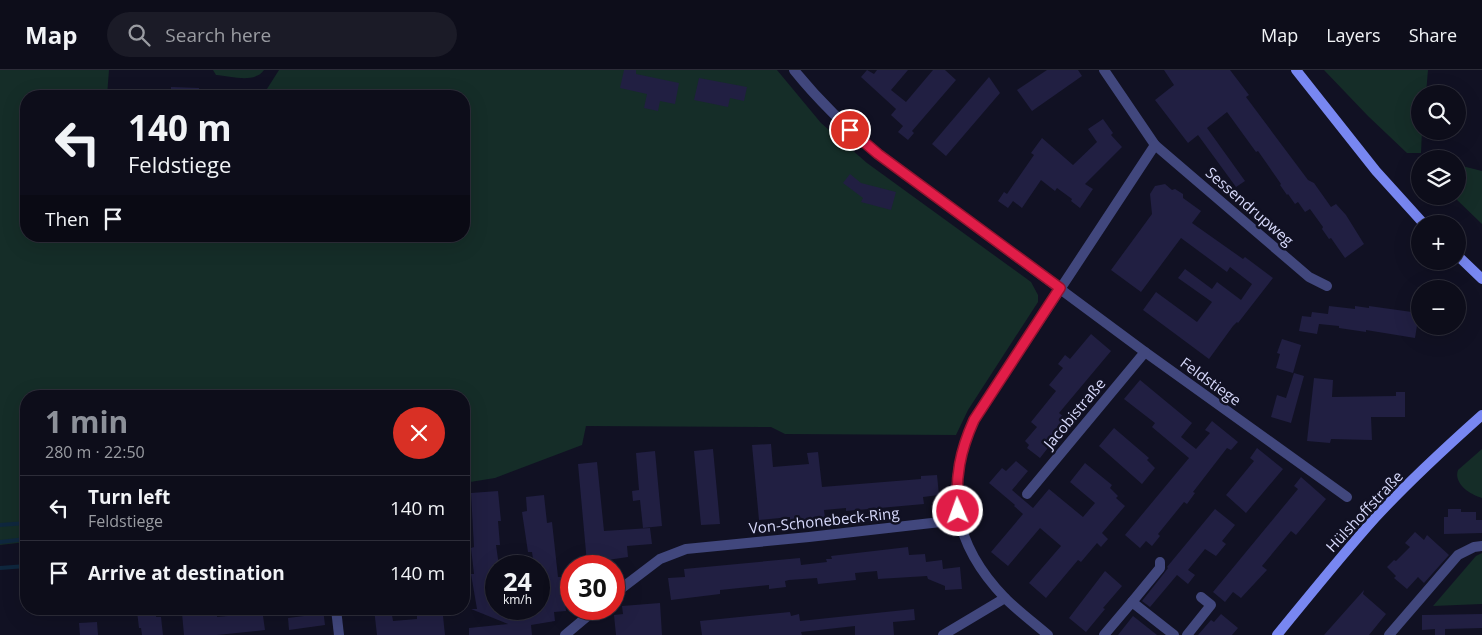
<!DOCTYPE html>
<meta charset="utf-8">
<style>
:root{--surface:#0d0d1a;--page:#1b1b27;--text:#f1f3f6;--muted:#9a9ca2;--line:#2d2d39;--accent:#8c9099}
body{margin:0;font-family:"Open Sans",sans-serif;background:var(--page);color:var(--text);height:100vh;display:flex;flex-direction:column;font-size:19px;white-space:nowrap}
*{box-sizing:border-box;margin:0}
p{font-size:16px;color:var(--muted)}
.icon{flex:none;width:28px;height:28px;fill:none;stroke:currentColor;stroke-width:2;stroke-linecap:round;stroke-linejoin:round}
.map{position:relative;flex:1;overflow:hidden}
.side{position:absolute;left:20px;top:320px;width:450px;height:225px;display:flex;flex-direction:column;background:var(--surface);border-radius:20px;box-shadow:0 5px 20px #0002,0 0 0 1px var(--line)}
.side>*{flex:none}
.banner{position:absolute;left:20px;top:20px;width:450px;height:152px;border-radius:20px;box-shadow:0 5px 20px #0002,0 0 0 1px var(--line);background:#0d0d1a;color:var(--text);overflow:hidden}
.controls{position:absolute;left:1411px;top:15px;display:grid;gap:10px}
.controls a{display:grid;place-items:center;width:55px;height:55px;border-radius:50%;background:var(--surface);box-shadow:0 5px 20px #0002,0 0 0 1px var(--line);font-size:25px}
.speed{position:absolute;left:485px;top:485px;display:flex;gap:10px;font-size:25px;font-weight:700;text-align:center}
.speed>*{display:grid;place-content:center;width:65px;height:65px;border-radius:50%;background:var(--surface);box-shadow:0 5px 20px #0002,0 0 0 1px var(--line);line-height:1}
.speed small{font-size:12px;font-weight:400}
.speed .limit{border:8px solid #d22;background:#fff;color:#111}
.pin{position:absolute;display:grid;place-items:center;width:42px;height:42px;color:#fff;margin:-21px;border:2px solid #fff;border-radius:50%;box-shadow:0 1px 5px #0007}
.me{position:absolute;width:55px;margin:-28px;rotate:358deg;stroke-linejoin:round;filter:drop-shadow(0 0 4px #0008)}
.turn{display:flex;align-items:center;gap:18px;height:105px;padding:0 25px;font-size:22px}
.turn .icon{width:65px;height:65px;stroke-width:2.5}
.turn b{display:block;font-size:35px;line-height:42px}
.then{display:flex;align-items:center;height:48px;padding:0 25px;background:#0003;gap:10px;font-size:19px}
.round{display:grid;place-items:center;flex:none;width:52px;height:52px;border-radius:26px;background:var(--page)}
.overview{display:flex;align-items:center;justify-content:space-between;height:85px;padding:0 25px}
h1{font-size:30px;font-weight:700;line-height:38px;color:var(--accent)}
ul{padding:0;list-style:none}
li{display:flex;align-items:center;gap:15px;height:65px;padding:0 25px;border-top:1px solid var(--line)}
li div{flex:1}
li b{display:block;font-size:19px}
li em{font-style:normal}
header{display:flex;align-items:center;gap:30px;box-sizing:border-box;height:70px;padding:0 25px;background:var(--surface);border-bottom:1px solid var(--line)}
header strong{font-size:24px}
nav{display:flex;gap:28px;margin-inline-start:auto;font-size:18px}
.search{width:350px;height:45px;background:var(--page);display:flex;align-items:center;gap:12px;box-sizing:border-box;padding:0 18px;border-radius:28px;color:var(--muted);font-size:19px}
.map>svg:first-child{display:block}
</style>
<header>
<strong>Map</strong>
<div class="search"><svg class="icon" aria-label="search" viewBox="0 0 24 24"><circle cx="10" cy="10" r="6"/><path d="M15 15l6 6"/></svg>Search here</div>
<nav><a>Map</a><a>Layers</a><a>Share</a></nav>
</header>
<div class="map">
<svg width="1482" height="565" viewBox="0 0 1482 565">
<rect width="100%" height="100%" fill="#111123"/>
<g fill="#152d28">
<polygon points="0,0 109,0 107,26 26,26 26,166 464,166 464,26 265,26 265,22 279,0 777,0 821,53 867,93 1031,212 1038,225 1038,232 968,340 956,365 785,364 771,357 586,356 582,375 495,408 464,413 464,326 26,326 26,472 0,475"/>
<path d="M 213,0 L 264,0 C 254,14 231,6 216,5 Z"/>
<polygon points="1324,0 1428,0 1426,24 1420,24 1420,61 1422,61 1421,83 1407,83 1368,46"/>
<polygon points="1458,95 1482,101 1482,154 1453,126 1458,126"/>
<path d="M 1482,379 L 1482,428 C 1471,425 1453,414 1458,400 Z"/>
<polygon points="1482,483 1482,534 1433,536 1476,486"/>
</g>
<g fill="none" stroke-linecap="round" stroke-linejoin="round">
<g stroke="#0f273e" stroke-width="4">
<polyline points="0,455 26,453"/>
<polyline points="0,472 26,469"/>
<polyline points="0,498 26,496"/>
</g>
</g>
<g fill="#211f42">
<polygon points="624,0 636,0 636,4 679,13 675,34 660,31 658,41 644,38 647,24 620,18"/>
<polygon points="867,0 874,4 877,0 908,0 891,20 906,32 933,0 945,0 956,10 912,61 914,63 908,70 898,62 903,56 891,45 896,39 861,7"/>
<polygon points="1047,0 1078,0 1082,6 1032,41 1017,20"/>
<polygon points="1164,0 1230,0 1249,25 1246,27 1308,110 1314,113 1331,137 1336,134 1346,145 1364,174 1345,188 1331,168 1329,169 1322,159 1323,157 1310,139 1305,142 1298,132 1295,134 1288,124 1287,125 1280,115 1281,114 1265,91 1258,81 1256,82 1227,42 1207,58 1245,111 1236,117 1198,65 1188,73 1155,30 1174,15"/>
<polygon points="989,7 1000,23 946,86 932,74"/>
<polygon points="699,8 747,17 744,31 730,28 728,37 694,30"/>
<polygon points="171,17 199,18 199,26 171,26"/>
<polygon points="1103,49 1113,63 1111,65 1122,77 1085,114 1093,119 1080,138 1071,131 1072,129 1057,118 1055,121 1041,110 1022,138 1013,131 1008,138 998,131 1004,122 1007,124 1034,85 1031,83 1042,68 1073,95 1097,72 1088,59"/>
<polygon points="850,104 861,113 896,122 891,140 861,132 863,128 843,113"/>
<polygon points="1165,114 1172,120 1175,119 1183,124 1183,128 1201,141 1192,153 1243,189 1245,187 1273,208 1238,253 1237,252 1233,256 1209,289 1143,240 1156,222 1197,252 1212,232 1178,208 1185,199 1212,219 1217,212 1241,230 1252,214 1230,197 1227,202 1181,168 1141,222 1111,200 1152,144 1150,124 1155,116"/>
<polygon points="1329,236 1355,239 1355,236 1369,238 1369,236 1419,243 1415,268 1366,260 1366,262 1339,258 1339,256 1319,254 1317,264 1299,261 1302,246 1311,247 1312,242 1328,244"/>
<polygon points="1091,264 1111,281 1059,343 1066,349 1051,367 1054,370 1040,388 1027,378 1029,375 1025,371 1037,357 1031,352 1056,321 1049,315 1063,298 1058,294 1065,285 1070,289"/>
<polygon points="1282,269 1301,275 1293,303 1276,298 1280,284 1277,283"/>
<polygon points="1294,303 1304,306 1291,353 1271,347 1277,325 1286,328"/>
<polygon points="1314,308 1333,310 1332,327 1396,326 1396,322 1405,322 1405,347 1371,347 1372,370 1331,369 1330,373 1307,371"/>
<polygon points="1140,310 1192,353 1181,367 1196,379 1210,363 1205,360 1212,351 1238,372 1231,380 1227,378 1193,422 1195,423 1187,434 1184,432 1158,464 1160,466 1152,476 1146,471 1140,478 1125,465 1189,388 1152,357 1155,353 1124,329"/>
<polygon points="1114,358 1149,388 1147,390 1155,398 1142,414 1099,376"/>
<polygon points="771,374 773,397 809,394 807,383 818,382 822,417 921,409 921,406 937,405 939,425 923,427 924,434 846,441 846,438 824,440 825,448 790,451 790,447 759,450 752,375"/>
<polygon points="1257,378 1283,399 1246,443 1226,425 1254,391 1250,388"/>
<polygon points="713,379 720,454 701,455 694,381"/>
<polygon points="655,381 662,456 643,458 640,430 633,431 632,421 639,420 636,383"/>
<polygon points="1016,391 1028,401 1012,420 1033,438 1049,419 1083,447 1095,433 1070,412 1085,393 1112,415 1110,418 1118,426 1116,428 1125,436 1102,463 1108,469 1101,477 1097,473 1081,492 1078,490 1046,528 1029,513 1061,476 1040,458 1008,496 991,482 1023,444 1014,436 1015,435 989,413 1002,398 1006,401"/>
<polygon points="597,392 604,461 650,458 652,474 627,476 628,487 587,493 578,394"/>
<polygon points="1301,407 1326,429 1296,465 1291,461 1262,496 1267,500 1241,528 1233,522 1225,532 1213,522 1298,419 1294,416"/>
<polygon points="498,421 501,451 498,451 500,475 496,475 499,496 496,496 496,539 543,539 539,496 534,496 532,482 528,482 522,442 527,441 526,427 544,425 547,453 552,452 558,507 562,507 566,541 554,542 555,551 531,555 532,565 469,565 469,558 508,554 471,539 477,539 471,504 474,504 471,478 474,477 471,423"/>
<polygon points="1215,439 1235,455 1222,471 1226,474 1216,486 1205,479 1188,500 1195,505 1188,514 1177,505 1150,537 1142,531 1165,502 1168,498 1167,497"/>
<polygon points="1448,439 1461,439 1461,442 1476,442 1476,450 1482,450 1482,463 1444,464 1444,447 1448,447"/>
<polygon points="1415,462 1424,470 1427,465 1449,485 1424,513 1418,507 1407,519 1394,508 1396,506 1387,497 1394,490 1396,491 1410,477 1405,473"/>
<polygon points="908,477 909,485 925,484 926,492 942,490 943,499 960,497 962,519 945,520 945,516 928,509 927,506 878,509 877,501 855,503 856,510 818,514 817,508 789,510 785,511 786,517 769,519 769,515 720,520 720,524 671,530 668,508 685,507 684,499 800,488 801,495 827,492 826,489 832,489 831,486"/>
<polygon points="1105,501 1122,516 1103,538 1105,539 1086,562 1069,548"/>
<polygon points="1364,520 1363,524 1386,544 1369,565 1324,565"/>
<polygon points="660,533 662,565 616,565 614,545 623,544 622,536"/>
<polygon points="139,539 156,539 156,547 161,547 163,565 142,565 141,558 139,558 137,541"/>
<polygon points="196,539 215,539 215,540 217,540 217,547 248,544 248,539 262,539 265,560 217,565 184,565 182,543 196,542"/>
<polygon points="303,539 323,539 325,555 289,560 288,548 304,546"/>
<polygon points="374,539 391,539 393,551 417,549 417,539 441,539 441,546 443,546 445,565 377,565"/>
<polygon points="914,539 915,550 893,552 894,565 855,565 855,556 801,562 802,565 702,565 700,551 790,542 791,546 799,544 800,551"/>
<polygon points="1221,544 1238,558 1232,565 1198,565 1211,550 1214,552"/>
<polygon points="1482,544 1482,558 1445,559 1445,565 1435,565 1435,559 1422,560 1422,545"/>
<polygon points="1133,546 1157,565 1118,565"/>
<polygon points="97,552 98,565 80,565 79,553"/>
</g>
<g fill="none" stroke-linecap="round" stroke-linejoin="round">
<g stroke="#41477d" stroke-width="10">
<path d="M 794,0 C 819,31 847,58 878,84 L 1145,282 L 1347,427"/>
<polyline points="1104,0 1155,75"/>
<polyline points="1027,424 1145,282"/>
<polyline points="614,524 660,489 686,479 809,467 958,450"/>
<polyline points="1132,532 1160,498 1160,492"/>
<polyline points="336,539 339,565"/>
<polyline points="565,565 596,539"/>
<polyline points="943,565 1005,528"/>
<path d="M 1048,565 C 1034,553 1018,541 1005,528 C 953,474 943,418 974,350 L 1155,75 L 1309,207 L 1327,216"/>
<polyline points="1104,565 1132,532 1174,565"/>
<polyline points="1187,565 1211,535 1201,527"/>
<polyline points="1389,565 1458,485 1474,477 1482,476"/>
</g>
<g stroke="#7887f1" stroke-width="10">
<polyline points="1296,0 1376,101 1424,154"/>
<polyline points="1458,186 1482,209"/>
<path d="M 1277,565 C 1309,526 1341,486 1375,448 C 1408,412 1445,378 1482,345"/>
</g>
</g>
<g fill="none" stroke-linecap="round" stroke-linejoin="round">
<defs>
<path id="route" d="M 850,60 L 878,84 L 1060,218 L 974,350 C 960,381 955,407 958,441"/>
</defs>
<use href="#route" stroke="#92132f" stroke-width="12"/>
<use href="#route" stroke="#e11d48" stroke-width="9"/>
</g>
<g text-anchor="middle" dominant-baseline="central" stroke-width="5" stroke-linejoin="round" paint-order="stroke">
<g font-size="15" fill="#d7d9fb" stroke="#111123">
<text transform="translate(1250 136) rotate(41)">Sessendrupweg</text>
<text transform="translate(1211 311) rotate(36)">Feldstiege</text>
<text transform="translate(1074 343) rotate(-50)">Jacobistraße</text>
<text transform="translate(1364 441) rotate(-47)">Hülshoffstraße</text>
<text transform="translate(824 450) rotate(-6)">Von-Schonebeck-Ring</text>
</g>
</g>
</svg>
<div class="controls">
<a><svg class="icon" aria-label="search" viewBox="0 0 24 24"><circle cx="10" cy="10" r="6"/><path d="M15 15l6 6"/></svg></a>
<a><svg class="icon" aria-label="layers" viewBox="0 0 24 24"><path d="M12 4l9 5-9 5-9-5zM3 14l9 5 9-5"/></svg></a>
<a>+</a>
<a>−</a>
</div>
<div class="speed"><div>24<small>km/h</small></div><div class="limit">30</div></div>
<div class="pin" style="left:850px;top:60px;background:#d93025"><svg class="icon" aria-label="arrive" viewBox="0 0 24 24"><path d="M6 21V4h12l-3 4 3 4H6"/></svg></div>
<svg class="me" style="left:958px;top:441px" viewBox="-20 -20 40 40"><circle r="17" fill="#e11d48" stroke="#fff" stroke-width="3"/><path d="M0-11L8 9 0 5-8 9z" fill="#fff"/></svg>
<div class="banner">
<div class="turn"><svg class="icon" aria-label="left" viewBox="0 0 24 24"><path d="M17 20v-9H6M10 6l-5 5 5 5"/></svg><div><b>140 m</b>Feldstiege</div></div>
<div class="then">Then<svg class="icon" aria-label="arrive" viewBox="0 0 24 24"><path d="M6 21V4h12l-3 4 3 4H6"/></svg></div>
</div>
<section class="side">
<div class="overview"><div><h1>1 min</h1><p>280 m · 22:50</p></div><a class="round" style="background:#d93025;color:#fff"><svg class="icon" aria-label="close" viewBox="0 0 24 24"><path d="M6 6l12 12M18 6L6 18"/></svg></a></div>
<ul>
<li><svg class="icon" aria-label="left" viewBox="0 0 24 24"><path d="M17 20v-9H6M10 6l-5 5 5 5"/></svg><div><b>Turn left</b><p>Feldstiege</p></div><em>140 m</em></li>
<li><svg class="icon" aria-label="arrive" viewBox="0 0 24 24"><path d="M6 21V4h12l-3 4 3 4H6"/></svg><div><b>Arrive at destination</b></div><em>140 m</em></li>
</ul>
</section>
</div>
